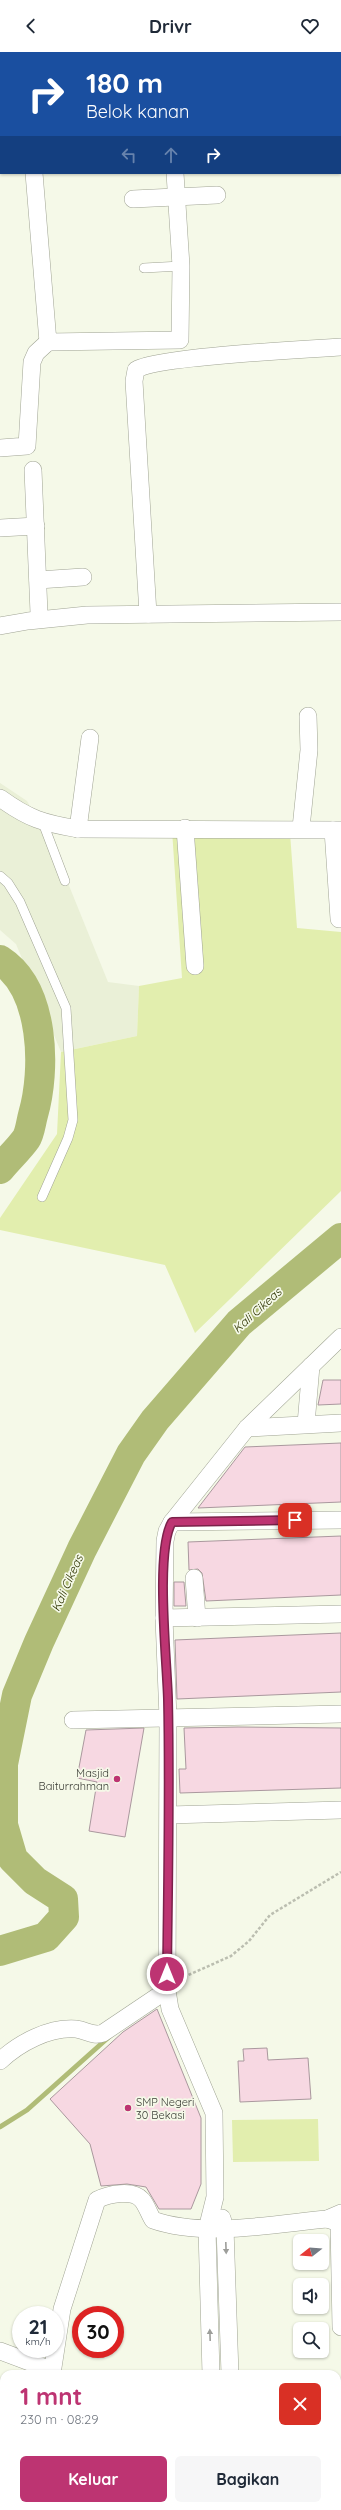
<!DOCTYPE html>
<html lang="id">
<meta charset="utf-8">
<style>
:root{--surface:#fff;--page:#f6f6f7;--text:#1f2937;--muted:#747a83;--accent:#bd3472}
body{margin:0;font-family:Quicksand,sans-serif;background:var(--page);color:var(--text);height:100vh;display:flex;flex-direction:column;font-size:15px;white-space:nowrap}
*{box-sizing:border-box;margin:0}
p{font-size:13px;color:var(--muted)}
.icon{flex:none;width:22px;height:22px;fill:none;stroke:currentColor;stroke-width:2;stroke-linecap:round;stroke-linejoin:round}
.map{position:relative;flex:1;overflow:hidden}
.side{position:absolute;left:0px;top:2318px;width:341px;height:140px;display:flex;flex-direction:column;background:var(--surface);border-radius:12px 12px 0 0;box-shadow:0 1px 3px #0004}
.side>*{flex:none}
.hud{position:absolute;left:0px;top:0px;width:341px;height:122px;box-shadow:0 1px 3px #0004;background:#1a4fa0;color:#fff;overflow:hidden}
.needle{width:26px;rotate:253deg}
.tools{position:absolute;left:293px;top:2182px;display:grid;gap:8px}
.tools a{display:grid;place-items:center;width:36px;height:36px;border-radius:6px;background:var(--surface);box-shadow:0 1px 3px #0004;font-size:20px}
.speed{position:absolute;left:12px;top:2254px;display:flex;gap:8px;font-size:20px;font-weight:700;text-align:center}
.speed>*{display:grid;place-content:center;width:52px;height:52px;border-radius:50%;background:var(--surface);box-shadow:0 1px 3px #0004;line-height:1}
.speed small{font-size:10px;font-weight:400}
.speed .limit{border:6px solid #d22;background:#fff;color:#111}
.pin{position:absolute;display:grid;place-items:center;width:34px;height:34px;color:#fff;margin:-17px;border-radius:8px;box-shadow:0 2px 6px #0006}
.me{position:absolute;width:44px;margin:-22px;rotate:0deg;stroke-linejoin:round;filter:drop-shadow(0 0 3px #0008)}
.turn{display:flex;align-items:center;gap:14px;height:84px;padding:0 20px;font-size:18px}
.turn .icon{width:52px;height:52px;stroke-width:2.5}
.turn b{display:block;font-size:28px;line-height:34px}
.lanes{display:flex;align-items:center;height:38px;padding:0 20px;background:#0003;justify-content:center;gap:20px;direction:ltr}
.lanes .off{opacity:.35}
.round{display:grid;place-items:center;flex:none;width:42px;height:42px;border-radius:6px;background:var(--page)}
.headline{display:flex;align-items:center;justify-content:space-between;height:68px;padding:0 20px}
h1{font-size:24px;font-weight:700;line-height:30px;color:var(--accent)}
.action{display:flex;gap:8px;margin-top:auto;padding:8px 20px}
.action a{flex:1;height:46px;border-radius:6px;background:var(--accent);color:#fff;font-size:16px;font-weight:700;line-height:46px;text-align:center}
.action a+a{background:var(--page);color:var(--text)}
header{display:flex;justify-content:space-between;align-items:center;height:52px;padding:0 20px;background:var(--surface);font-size:18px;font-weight:700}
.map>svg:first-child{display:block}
</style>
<header><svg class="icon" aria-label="back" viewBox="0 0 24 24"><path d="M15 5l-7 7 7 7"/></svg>Drivr<svg class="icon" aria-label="heart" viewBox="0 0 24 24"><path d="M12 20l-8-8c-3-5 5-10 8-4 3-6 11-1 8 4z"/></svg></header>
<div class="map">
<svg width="341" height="2458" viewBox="0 0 341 2458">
<rect width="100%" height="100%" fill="#f5f9e8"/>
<polygon fill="#eaf0d7" points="0,731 27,749 55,799 108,930 139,934 137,984 61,1000 16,892 0,878"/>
<g fill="#e2eeae">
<polygon points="172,778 290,781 297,876 341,880 341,1139 195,1281 165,1213 0,1178 0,1166 57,1082 61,1000 137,984 139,934 182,926"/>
<polygon points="318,2067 319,2109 233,2110 232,2068"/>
</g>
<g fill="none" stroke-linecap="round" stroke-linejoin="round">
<polyline stroke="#b0bc77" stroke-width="5" points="0,2075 27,2058 110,1984"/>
<g stroke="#b0bc77" stroke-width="30">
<path d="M 0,908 C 45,937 46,1018 33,1063 C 31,1070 30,1081 26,1087 C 19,1097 8,1107 0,1117"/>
<polyline points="0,1899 46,1885 64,1865 63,1847 35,1829 13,1807 3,1773 3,1712 17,1643 39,1590 82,1497 131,1402 155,1368 239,1271 341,1186"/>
</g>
</g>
<g fill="#f7d8e2" stroke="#aa989e">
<polygon points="323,1328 341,1328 341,1352 318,1353"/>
<polygon points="341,1391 341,1450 198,1456 245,1395"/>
<polygon points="341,1484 341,1543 206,1549 202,1521 198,1517 189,1518 188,1490"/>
<polygon points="174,1530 184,1530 186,1554 174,1554"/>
<polygon points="341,1581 341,1640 177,1647 175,1588"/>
<polygon points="238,1675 341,1676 341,1736 180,1741 179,1717 186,1717 184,1676"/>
<polygon points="144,1676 125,1785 89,1779 97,1730 77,1726 86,1678"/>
<polygon points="157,1957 201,2066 201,2132 191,2157 159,2157 146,2135 127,2132 101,2134 90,2092 50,2047 123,1980"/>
<polygon points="267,1996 268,2008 308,2006 311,2047 240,2050 238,2009 244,2009 243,1997"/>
</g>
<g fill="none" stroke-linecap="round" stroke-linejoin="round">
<defs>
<g id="service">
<polyline points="144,216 181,214"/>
<polyline points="43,771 65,829"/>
<polyline points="0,824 8,831 20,850 66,956 73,1068 68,1086 42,1145"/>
<polyline points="0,2435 4,2435"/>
</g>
<g id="minor">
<polyline points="152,0 152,1"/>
<polyline points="21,1 21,0"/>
<polyline points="340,36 341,36"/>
<polyline points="0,47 1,47"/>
<polyline points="340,90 341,90"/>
<polyline points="34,121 48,290 180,288 181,214 175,121"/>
<polyline points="133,147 217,143"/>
<polyline points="0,396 27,394 32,310 36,301 48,290"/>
<polyline points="33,418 39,561"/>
<polyline points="0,476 36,474"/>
<polyline points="38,528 83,525"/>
<path d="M 148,562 L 134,329 L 136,318 C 153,305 309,297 341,295"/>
<polyline points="0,574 28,569 87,563 341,560"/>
<path d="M 0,746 C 29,767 43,771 78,777 L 341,778"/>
<polyline points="185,776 195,914"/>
<polyline points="301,776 309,698 308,664"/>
<polyline points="78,777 90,686"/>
<polyline points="333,778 339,867"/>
<polyline points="306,1372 311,1314"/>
<polyline points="247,1376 341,1371"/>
<polyline points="172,1470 341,1468"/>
<polyline points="194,1526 197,1566"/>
<polyline points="164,1566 341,1562"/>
<polyline points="73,1668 341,1662"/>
<polyline points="169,1763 341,1758"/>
<path d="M 0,2009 C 19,1991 49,1975 76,1977 C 86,1978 93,1985 103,1981 L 167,1938"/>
<polyline points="222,2166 225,2176 230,2322"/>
<polyline points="327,2167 339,2171 341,2275"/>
<polyline points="0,2299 51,2318"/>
<path d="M 52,2322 L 62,2257 L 97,2148 C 108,2142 133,2137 142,2148 C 147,2154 149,2162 153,2168 C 204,2186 274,2172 327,2167 L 341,2161"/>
<polyline points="211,2322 207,2177 215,2145 214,2061 170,1957 167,1938 168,1666 164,1566 165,1489 167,1479 172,1470 247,1376 341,1285"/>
<polyline points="104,2454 118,2457 215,2457"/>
<polyline points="233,2454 233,2458"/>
<polyline points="38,2458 38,2454"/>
</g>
</defs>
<use href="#service" stroke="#a0a494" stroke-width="10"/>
<use href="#minor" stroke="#a0a494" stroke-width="18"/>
<g stroke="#bbbeb0" stroke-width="2.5" stroke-dasharray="3 2" stroke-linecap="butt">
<polyline points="259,1 259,0"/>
<polyline points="184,1925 231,1904 249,1889 270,1863 341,1820"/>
</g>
<use href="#service" stroke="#fff" stroke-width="9"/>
<use href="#minor" stroke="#fff" stroke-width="17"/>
</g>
<defs><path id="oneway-solid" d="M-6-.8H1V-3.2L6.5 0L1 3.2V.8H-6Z"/></defs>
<g fill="#9d9e9a">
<use href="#oneway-solid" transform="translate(226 2196) rotate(88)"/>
<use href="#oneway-solid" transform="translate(210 2283) rotate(-92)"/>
</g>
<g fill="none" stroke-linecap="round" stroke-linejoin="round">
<defs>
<path id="route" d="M 167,1922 C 168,1830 170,1739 168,1647 C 167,1609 155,1499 172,1470 L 295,1468"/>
</defs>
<use href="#route" stroke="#7b224a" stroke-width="10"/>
<use href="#route" stroke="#bd3472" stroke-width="7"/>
</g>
<g fill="#bd3472" stroke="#f5f9e8" stroke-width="1.5">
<circle cx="117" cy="1727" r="4"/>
<circle cx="128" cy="2056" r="4"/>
</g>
<g text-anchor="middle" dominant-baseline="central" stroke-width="3.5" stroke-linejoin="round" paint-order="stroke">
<g font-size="11" fill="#3b3d36" stroke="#f5f9e8" text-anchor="end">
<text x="109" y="1721">Masjid<tspan x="109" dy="13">Baiturrahman</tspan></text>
<text x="136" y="2050" text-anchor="start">SMP Negeri<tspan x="136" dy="13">30 Bekasi</tspan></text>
</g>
<g font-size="12" font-style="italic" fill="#2e3400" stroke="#f5f9e8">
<text transform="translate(257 1258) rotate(-42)">Kali Cikeas</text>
<text transform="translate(67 1531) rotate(-66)">Kali Cikeas</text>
</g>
</g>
</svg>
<div class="tools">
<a><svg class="needle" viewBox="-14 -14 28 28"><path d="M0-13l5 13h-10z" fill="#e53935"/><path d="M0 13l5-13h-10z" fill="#747a83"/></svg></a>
<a><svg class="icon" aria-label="sound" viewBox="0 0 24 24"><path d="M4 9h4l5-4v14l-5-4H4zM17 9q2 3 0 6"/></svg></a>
<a><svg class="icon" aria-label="search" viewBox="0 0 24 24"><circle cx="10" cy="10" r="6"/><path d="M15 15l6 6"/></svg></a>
</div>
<div class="speed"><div>21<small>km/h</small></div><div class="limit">30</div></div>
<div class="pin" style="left:295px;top:1468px;background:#d93025"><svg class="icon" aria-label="arrive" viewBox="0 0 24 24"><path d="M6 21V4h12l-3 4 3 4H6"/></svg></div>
<svg class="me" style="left:167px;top:1922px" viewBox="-20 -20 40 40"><circle r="17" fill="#bd3472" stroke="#fff" stroke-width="3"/><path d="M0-11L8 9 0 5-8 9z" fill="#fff"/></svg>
<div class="hud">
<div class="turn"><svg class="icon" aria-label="right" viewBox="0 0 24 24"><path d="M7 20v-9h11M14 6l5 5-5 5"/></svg><div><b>180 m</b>Belok kanan</div></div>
<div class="lanes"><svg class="icon off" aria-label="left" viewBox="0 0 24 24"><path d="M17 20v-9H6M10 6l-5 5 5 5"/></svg><svg class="icon off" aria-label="ahead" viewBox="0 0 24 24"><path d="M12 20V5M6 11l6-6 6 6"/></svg><svg class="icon" aria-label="right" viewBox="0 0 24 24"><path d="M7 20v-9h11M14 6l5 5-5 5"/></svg></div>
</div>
<section class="side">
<div class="headline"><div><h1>1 mnt</h1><p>230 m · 08:29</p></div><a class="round" style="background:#d93025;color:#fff"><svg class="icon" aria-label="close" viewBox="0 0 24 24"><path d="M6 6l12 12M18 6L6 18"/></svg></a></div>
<div class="action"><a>Keluar</a><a>Bagikan</a></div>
</section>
</div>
